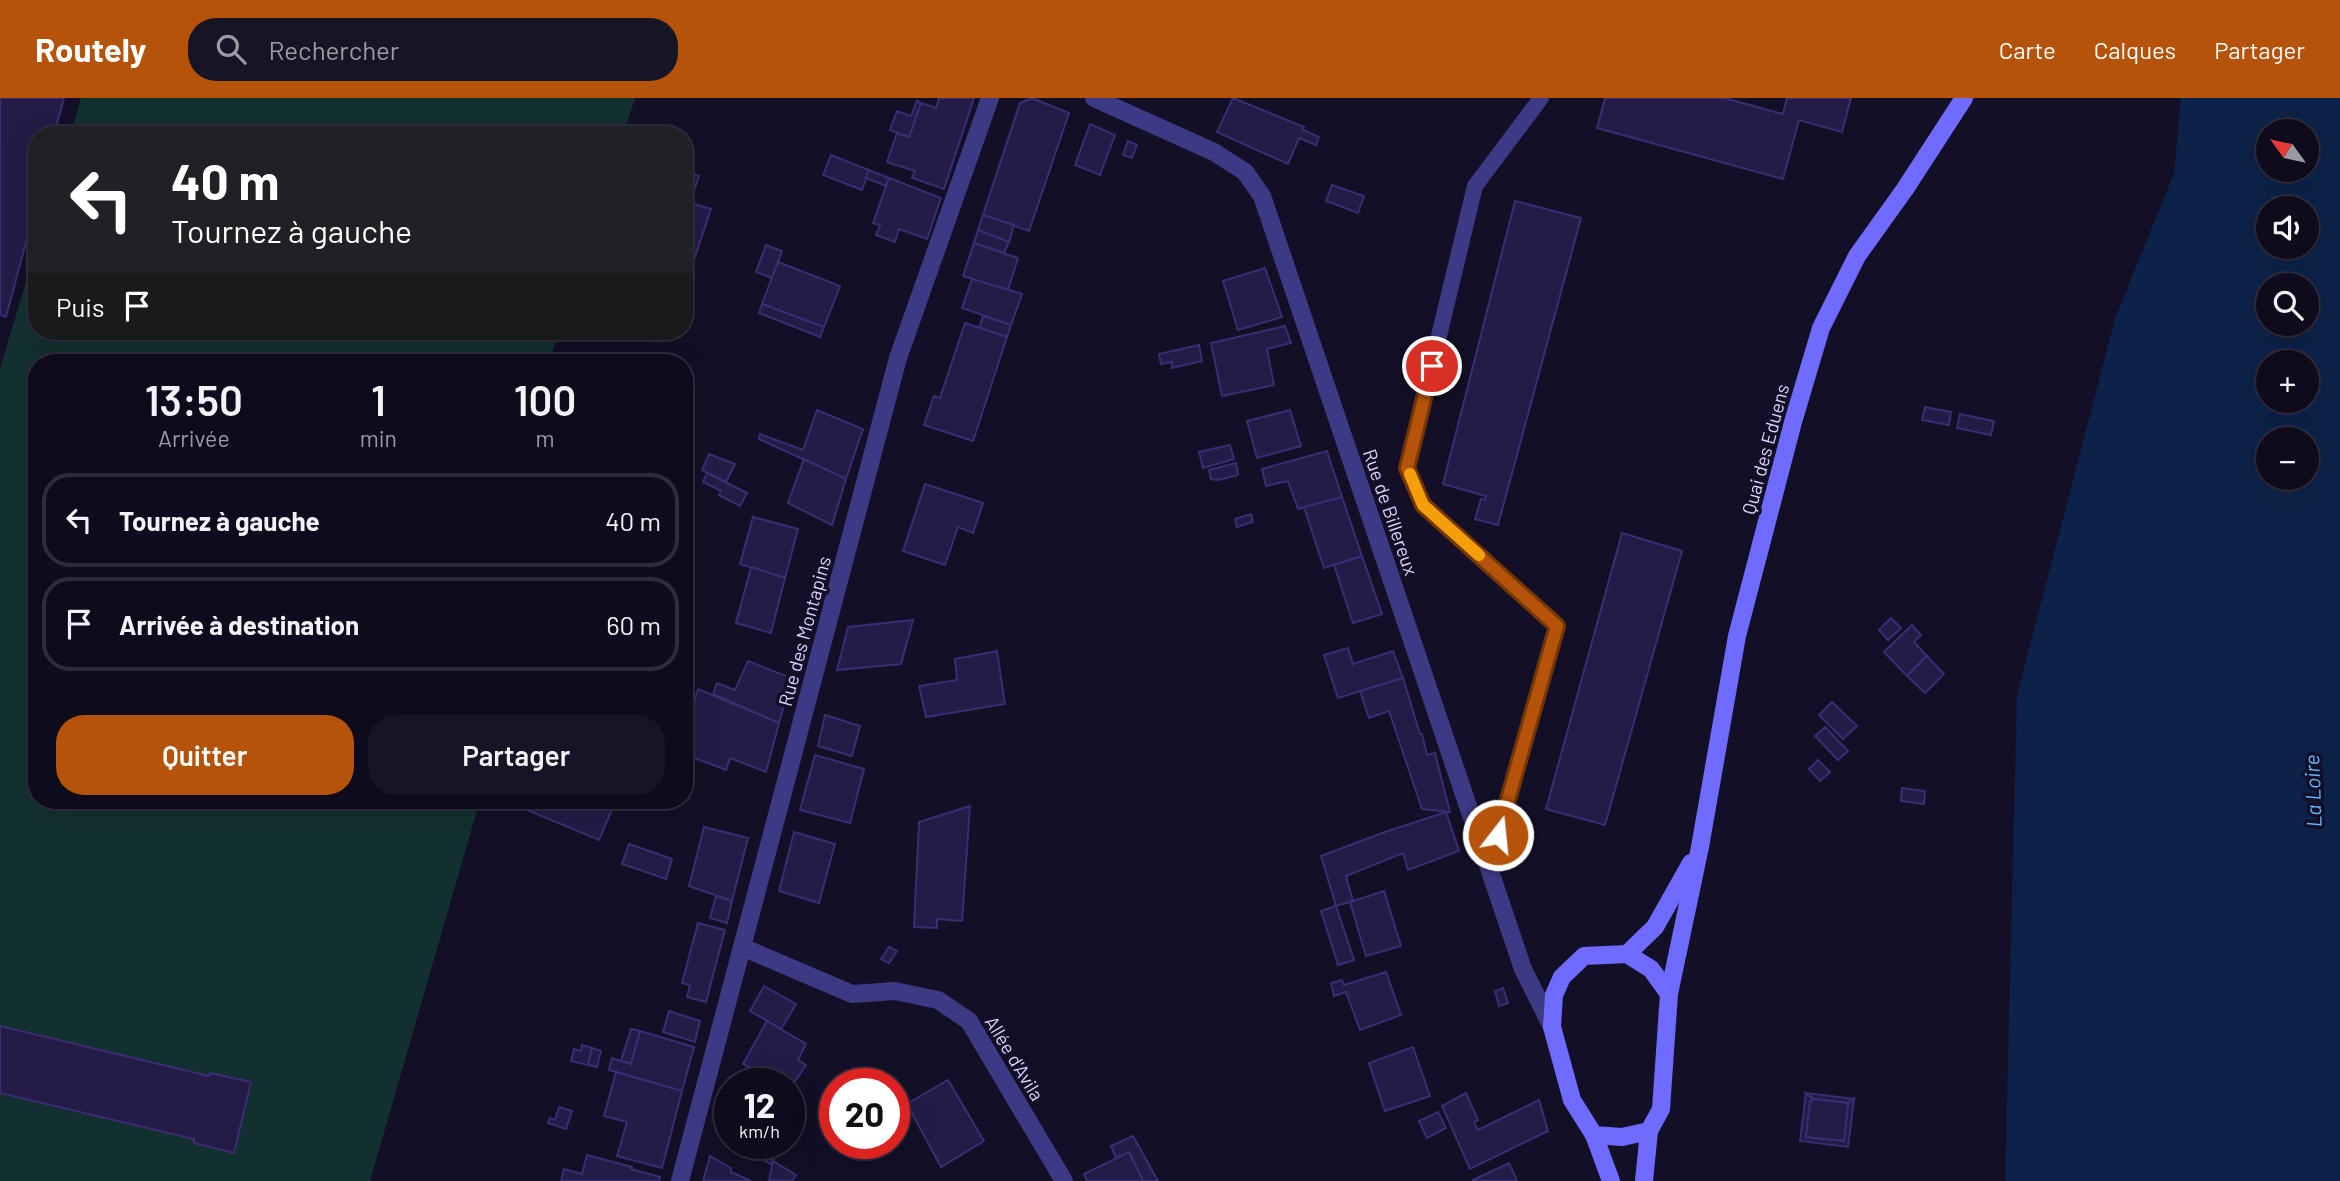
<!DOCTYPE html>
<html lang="fr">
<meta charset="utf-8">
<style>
:root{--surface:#0e0b1c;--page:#171425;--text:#f1f3f6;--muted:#9b9ba3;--line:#2e2b3b;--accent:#b45309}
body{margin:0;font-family:Barlow,sans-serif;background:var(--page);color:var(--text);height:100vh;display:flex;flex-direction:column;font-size:26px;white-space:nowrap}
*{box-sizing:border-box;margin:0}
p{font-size:23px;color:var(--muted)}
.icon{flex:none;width:38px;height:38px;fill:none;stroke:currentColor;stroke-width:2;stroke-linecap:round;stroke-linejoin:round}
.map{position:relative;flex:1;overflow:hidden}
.side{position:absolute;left:28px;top:256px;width:665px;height:455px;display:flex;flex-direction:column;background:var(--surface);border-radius:28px;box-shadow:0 7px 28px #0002,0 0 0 2px var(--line)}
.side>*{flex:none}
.banner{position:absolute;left:28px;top:28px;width:665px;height:214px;border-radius:28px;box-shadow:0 7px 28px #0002,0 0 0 2px var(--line);background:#202124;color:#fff;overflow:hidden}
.needle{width:46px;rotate:303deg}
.tools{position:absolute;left:2256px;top:21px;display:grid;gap:14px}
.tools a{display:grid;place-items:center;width:63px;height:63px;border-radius:50%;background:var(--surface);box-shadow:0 7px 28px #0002,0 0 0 2px var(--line);font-size:35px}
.speed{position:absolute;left:714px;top:970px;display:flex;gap:14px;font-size:35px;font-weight:700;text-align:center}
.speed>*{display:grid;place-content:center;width:91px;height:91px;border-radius:50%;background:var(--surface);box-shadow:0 7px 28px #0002,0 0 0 2px var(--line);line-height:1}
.speed small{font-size:18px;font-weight:400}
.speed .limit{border:10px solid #d22;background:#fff;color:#111}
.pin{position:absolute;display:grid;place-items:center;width:60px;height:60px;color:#fff;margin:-30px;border:4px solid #fff;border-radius:50%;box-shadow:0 2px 7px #0007}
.me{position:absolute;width:77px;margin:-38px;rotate:16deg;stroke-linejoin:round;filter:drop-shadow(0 0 5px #0008)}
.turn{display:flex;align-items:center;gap:24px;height:147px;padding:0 28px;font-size:32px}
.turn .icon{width:91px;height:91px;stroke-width:2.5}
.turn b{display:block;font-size:49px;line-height:60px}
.then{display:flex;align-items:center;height:66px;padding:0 28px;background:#0003;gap:14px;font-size:26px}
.eta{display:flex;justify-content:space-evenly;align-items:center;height:119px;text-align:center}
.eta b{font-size:42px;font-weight:600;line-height:49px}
.primary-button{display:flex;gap:14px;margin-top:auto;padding:14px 28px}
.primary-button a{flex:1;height:80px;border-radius:28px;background:var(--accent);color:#fff;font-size:28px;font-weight:600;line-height:80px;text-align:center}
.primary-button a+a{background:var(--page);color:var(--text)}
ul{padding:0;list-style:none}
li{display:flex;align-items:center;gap:21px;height:94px;margin:0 14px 10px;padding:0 14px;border:4px solid var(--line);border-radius:28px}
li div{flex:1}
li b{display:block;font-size:26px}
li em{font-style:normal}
header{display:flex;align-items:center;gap:42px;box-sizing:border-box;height:98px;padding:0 35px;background:var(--accent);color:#fff}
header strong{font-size:33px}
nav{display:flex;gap:38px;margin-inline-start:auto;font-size:24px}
.search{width:490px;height:63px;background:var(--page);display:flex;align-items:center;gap:18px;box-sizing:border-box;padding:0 24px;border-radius:28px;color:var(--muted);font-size:26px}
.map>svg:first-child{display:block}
</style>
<header>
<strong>Routely</strong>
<div class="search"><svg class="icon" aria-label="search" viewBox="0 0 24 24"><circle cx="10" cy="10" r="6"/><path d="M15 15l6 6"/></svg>Rechercher</div>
<nav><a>Carte</a><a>Calques</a><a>Partager</a></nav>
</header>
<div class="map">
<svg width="2340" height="1083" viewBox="0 0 2340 1083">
<rect width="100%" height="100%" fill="#130f26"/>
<g fill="#12302f">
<polygon points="81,0 635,0 623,37 70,37"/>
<polygon points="37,148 37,233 559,233 549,264 37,264 37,702 480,702 370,1083 0,1083 0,270"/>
</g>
<path fill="#0c2248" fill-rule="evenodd" d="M 2181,0 L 2340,0 L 2340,1083 L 2005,1083 L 2017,597 L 2115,221 L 2174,75 ZM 2268,33 L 2306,33 L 2306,72 L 2268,72 ZM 2268,110 L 2306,110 L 2306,149 L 2268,149 ZM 2306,187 L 2306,226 L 2268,226 L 2268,187 ZM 2268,264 L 2306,264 L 2306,303 L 2268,303 ZM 2268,341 L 2306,341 L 2306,380 L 2268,380 Z"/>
<g fill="#241b47" stroke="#3b2d73" stroke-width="2">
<polygon points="0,0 64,0 54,37 37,37 37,103 6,219 0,217"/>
<polygon points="939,0 974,0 944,91 912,80 915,73 887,64 897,35 909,39 921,5 936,10"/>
<polygon points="1032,0 1069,15 1029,133 983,117 1020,5"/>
<polygon points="1233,0 1304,29 1303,32 1319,39 1316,47 1299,40 1288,66 1217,34"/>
<polygon points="1605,0 1724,0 1783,16 1787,0 1851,0 1842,34 1799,22 1783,81 1597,30"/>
<polygon points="917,3 921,5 909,39 890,32 897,13 911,18"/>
<polygon points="1090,26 1115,37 1100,77 1075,67"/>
<polygon points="1128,43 1137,47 1132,60 1123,57"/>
<polygon points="831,57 869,72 862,92 823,77"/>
<polygon points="869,72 889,80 886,88 866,80"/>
<polygon points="684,73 699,78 690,105 684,103"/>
<polygon points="889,80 941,100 927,141 899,131 895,144 876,137 880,127 873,125"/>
<polygon points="1332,87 1364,98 1358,115 1326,103"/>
<polygon points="684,103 711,111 695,159 684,155"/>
<polygon points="1515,103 1581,120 1498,427 1475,421 1481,401 1485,402 1486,398 1443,386"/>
<polygon points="983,117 1014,127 1009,144 978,132"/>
<polygon points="978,132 1009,144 1004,155 974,145"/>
<polygon points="974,145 1018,160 1008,192 963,178"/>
<polygon points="766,147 782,153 772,180 756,174"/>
<polygon points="778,164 840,188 824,229 762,206"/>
<polygon points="1265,170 1282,219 1238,232 1223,183"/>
<polygon points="972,181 1022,196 1011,227 962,210"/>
<polygon points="762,206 824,229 820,239 759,215"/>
<polygon points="983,218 1011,227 1007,239 979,230"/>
<polygon points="965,225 1007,239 973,343 924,327 934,298 940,300"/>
<polygon points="1285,228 1291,245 1267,251 1274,287 1222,298 1211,245"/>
<polygon points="1199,247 1202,263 1172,270 1172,264 1161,266 1159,256"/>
<polygon points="1925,309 1951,314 1949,327 1922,322"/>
<polygon points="817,312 863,331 846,381 759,341 760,336 803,352"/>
<polygon points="1290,312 1301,348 1257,360 1247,323"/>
<polygon points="1960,316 1994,323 1991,337 1957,330"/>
<polygon points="1230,347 1234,361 1203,370 1199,354"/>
<polygon points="1327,353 1342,399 1298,411 1288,383 1266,388 1262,371"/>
<polygon points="709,356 735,366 726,384 702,372"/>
<polygon points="804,361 846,381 832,427 788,405"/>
<polygon points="1236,365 1238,377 1218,382 1211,381 1209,372"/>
<polygon points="707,375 747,395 740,408 719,397 721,393 703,384"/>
<polygon points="925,386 983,405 973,435 958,429 945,467 903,453"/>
<polygon points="1342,399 1362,458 1324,470 1304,409"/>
<polygon points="1251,416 1253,424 1237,429 1235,421"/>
<polygon points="753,419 798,431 785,480 740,466"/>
<polygon points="1622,435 1682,453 1605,727 1546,711"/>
<polygon points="1362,458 1382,516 1353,525 1334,467"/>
<polygon points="751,469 785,480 771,535 736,525"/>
<polygon points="1891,520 1901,530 1888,542 1879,532"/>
<polygon points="913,522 901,566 837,572 848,529"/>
<polygon points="1912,527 1921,537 1914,544 1927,558 1907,578 1884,554"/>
<polygon points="1348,550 1353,566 1393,553 1403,580 1338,600 1324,557"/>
<polygon points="997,553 1005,606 926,619 919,588 957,582 955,561"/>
<polygon points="1927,558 1944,576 1925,595 1907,578"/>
<polygon points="748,563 791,580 779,625 713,596 717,585 735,592"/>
<polygon points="1403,580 1420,636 1422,636 1427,657 1435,655 1450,714 1422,711 1389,613 1369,620 1360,593"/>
<polygon points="698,591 779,625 766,674 730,660 726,672 684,656 684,640"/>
<polygon points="1832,604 1857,628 1843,641 1819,617"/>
<polygon points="825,617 860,628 852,658 818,648"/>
<polygon points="1825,629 1848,653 1838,662 1815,638"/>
<polygon points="815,657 864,671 850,725 800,712"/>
<polygon points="1818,662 1830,674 1820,683 1809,671"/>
<polygon points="1902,690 1925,693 1924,706 1901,703"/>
<polygon points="525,702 616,702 599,742 522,710"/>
<polygon points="970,708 962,823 937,821 937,830 914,829 919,724"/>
<polygon points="1446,714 1459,753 1408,772 1403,755 1346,778 1353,803 1336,808 1321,758 1382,735"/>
<polygon points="704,729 748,740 732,803 689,788"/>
<polygon points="794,734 835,746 819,805 779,793"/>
<polygon points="629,746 672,761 666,781 622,766"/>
<polygon points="1384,793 1401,848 1366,858 1350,804"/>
<polygon points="716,798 732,803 727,825 710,820"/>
<polygon points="1336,808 1354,862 1338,867 1321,813"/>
<polygon points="698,825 725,832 706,904 687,899 690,887 682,885"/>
<polygon points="889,849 897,853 889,865 881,861"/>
<polygon points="1386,874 1401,917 1360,932 1346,894 1334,898 1331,885 1342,882 1344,887"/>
<polygon points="764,888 796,906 781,931 750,913"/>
<polygon points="1503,890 1508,905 1499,908 1495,893"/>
<polygon points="669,913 700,923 695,944 663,934"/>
<polygon points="767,923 806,946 798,962 806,967 789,992 789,985 775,985 743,966"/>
<polygon points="0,928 209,978 210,975 251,984 234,1055 194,1045 194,1041 0,995"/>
<polygon points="631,931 640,933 631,966 621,963"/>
<polygon points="640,933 694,949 682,993 609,972 612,960 631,966"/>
<polygon points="582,947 592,950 588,967 571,963 574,951 581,953"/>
<polygon points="1413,949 1430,998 1385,1013 1369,965"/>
<polygon points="592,950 601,953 597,969 588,967"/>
<polygon points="616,974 682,993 662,1070 617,1058 627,1024 604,1018"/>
<polygon points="948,982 984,1043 941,1069 907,1006"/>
<polygon points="728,983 733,985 730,985 730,1043 716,1034"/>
<polygon points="1466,995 1478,1022 1474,1024 1478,1032 1539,1002 1548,1033 1470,1071 1442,1008"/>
<polygon points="1806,995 1814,1001 1810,1004 1806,1039 1844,1043 1848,1005 1854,1001 1848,1049 1800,1043"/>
<polygon points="1806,995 1854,1001 1848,1005 1814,1001"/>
<polygon points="1814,1001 1848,1005 1844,1043 1806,1039 1810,1004"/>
<polygon points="559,1009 572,1013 566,1031 548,1025 550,1020 555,1022"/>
<polygon points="1438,1014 1446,1030 1427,1040 1419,1023"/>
<polygon points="1133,1038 1158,1083 1143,1083 1129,1054 1116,1060 1111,1048"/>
<polygon points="734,1045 778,1045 772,1067"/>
<polygon points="1129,1054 1143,1083 1087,1083 1084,1076"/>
<polygon points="587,1057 632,1069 631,1071 660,1079 659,1083 561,1083 564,1071 582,1076"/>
<polygon points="710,1058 731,1070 731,1074 751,1083 703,1083"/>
<polygon points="773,1063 796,1077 792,1083 769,1082"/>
<polygon points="1509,1065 1517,1083 1473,1083 1473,1082"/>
</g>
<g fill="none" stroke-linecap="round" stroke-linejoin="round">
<polyline stroke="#3d3a85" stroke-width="16" points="1482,750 1498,737 1557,528 1423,407 1407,371 1475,88 1541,0"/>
<g stroke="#3d3a85" stroke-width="18">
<polyline points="1094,0 1214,54 1245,74 1262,98 1523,871 1552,929"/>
<polyline points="742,849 852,896 895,893 938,902 969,923 1064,1083"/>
<polyline points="680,1083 898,260 990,0"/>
</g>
<g stroke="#6f6bff" stroke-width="18">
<polyline points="1627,856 1655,829 1691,765"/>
<polyline points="1669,896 1651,871 1627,856 1584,858 1562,879 1554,897 1552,929 1572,1002 1594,1037 1622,1039 1649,1033 1661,1011 1669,896 1700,749 1737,538 1793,324 1821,230 1857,158 1905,91 1964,0"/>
<polyline points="1594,1037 1611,1083"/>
<polyline points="1644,1083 1649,1033"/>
</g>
</g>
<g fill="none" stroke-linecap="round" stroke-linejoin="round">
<defs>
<polyline id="route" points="1432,268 1407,370 1423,407 1557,528 1498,737"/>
</defs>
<use href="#route" stroke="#753606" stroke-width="18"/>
<use href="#route" stroke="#b45309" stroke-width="12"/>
<polyline stroke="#f59e0b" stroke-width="12" points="1410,376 1423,407 1479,457"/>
</g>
<g text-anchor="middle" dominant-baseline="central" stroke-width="7" stroke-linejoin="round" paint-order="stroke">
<g font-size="19" fill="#d9d4ff" stroke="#130f26">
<text transform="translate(1765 351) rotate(-75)">Quai des Eduens</text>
<text transform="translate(1391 414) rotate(71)">Rue de Billereux</text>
<text transform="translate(804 533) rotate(-75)">Rue des Montapins</text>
<text transform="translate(1015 960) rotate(59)">Allée d'Avila</text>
</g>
<g font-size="21" font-style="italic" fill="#62b6ff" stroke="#130f26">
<text transform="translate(2312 693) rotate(-92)">La Loire</text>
</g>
</g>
</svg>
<div class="tools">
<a><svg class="needle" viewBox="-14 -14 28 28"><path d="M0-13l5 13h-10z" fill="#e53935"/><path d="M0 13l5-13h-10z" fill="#9b9ba3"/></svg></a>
<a><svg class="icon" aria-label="sound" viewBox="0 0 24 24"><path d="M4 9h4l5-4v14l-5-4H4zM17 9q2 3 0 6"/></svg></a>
<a><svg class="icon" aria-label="search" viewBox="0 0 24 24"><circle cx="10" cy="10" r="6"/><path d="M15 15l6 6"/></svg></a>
<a>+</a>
<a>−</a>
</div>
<div class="speed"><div>12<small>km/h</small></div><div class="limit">20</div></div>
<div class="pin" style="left:1432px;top:268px;background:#d93025"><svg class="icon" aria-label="arrive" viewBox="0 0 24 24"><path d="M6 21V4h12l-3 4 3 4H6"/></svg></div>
<svg class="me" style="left:1498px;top:737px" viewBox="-20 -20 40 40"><circle r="17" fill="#b45309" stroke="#fff" stroke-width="3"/><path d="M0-11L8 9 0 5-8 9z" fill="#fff"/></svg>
<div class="banner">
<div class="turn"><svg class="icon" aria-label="left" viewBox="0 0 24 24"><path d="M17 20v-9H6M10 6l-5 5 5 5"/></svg><div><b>40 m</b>Tournez à gauche</div></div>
<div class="then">Puis<svg class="icon" aria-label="arrive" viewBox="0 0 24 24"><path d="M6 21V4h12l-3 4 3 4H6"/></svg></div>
</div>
<section class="side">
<div class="eta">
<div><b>13:50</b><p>Arrivée</p></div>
<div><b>1</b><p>min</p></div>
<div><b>100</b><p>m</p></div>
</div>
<ul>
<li><svg class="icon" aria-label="left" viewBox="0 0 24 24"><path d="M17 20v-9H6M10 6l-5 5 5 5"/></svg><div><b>Tournez à gauche</b></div><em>40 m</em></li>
<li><svg class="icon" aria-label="arrive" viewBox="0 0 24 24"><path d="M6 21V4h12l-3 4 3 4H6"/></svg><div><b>Arrivée à destination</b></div><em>60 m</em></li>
</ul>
<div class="primary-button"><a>Quitter</a><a>Partager</a></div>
</section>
</div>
